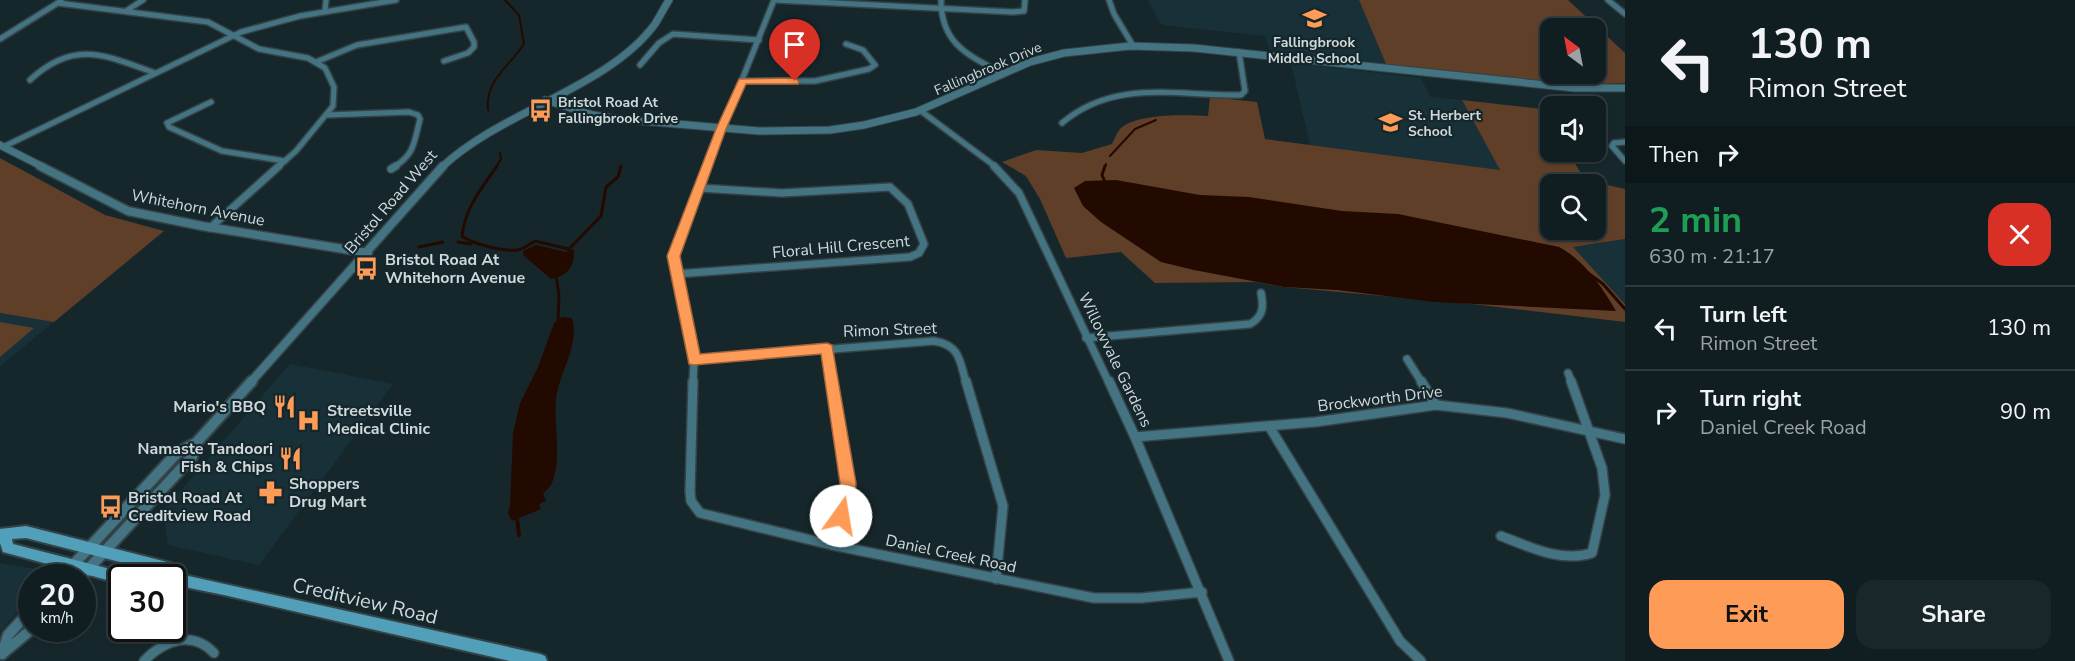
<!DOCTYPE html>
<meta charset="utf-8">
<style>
:root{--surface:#101d21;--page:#19262a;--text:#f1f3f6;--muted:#9ca2a5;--line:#303b3f;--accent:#fe9c57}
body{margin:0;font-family:"Nunito Sans",sans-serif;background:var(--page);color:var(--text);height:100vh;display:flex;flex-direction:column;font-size:22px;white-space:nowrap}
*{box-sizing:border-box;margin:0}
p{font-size:20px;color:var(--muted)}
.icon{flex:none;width:33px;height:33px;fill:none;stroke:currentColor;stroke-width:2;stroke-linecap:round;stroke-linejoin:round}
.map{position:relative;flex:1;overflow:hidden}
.side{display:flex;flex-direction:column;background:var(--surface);width:450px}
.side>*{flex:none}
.hud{background:#101d21;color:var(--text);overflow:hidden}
.needle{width:39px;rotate:328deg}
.controls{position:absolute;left:1540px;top:18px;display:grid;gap:12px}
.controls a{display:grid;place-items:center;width:66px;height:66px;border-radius:12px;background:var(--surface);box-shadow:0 2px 4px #0004,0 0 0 2px var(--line);font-size:30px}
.speed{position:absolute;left:18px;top:564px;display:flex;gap:12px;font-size:30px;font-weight:700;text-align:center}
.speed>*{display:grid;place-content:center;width:78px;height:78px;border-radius:50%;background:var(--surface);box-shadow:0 2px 4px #0004,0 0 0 2px var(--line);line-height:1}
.speed small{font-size:15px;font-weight:400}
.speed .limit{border:3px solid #111;border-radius:9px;background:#fff;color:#111}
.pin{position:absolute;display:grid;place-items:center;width:51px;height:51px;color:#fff;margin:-62px -26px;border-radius:50% 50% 50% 0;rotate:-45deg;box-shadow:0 0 6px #0007}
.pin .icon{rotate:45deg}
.me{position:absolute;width:66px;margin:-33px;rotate:13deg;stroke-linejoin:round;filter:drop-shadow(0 0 4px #0008)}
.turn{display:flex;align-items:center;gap:21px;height:126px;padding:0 24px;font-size:27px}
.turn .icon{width:78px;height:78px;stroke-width:2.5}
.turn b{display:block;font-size:42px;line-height:51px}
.then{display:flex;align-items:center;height:57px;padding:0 24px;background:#0003;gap:12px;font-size:22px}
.round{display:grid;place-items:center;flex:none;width:63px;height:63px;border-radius:18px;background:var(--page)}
.overview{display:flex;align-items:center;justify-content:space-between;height:102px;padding:0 24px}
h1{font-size:36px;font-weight:700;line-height:45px;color:#1e9e55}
.primary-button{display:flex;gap:12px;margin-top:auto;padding:12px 24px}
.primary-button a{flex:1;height:69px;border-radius:18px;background:var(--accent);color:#111;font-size:24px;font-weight:700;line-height:69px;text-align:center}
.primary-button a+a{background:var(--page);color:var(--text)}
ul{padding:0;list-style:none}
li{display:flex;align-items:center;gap:18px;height:84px;padding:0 24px;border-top:2px solid var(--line)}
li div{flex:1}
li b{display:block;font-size:22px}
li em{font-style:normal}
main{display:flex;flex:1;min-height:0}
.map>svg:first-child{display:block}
</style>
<main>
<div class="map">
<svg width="1625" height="661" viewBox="0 0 1625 661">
<rect width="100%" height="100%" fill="#16272c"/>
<g fill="#183139">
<polygon points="1148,0 1359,0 1386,64 1269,50 1265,36 1163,25 1158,20"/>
<polygon points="1291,63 1421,78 1430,97 1462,100 1500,170 1310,145"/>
<polygon points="1625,239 1625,304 1573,247"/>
<polygon points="0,313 54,322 0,366"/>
<polygon points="290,364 393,384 259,565 168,545 163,511"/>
<polygon points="0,563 36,569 48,577 32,578 31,596 0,632"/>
</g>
<g fill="#603f29" fill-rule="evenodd">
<path d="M 1359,0 L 1568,0 L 1625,53 L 1625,83 L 1573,85 L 1386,64 ZM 1551,28 L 1596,28 L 1596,74 L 1551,74 Z"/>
<path d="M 1210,97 L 1257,102 L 1265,139 L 1500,170 L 1462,100 L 1551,110 L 1551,115 L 1544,117 L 1551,125 L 1551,152 L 1568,152 L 1585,180 L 1625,189 L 1625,239 L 1573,247 L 1625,304 L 1625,322 L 1472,304 L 1284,287 L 1255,282 L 1155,283 L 1121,252 L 1066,258 L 1040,199 L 1026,176 L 1002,162 L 1036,150 L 1082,153 L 1112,144 C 1114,140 1117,132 1121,128 C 1140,113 1185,115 1208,116 ZM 1551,184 L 1596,184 L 1596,230 L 1551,230 Z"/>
<polygon points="0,158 105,215 164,231 54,322 0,313"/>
<polygon points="0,322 34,328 0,357"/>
</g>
<g fill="#230a00">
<path d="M 1116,180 L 1200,195 L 1249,197 L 1342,211 L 1398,214 L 1559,247 C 1584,260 1602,287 1616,311 L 1434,302 L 1337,290 L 1284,287 L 1194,270 L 1161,262 L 1101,222 L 1083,206 L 1074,188 L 1085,181 Z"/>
<path d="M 536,245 L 566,252 L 574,249 C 575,266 568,276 551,279 L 523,255 L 523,251 Z"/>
<path d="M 562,317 L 572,318 C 580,346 559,372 556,400 C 553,423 566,480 543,493 L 546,501 L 539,504 L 541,509 L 512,521 L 508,513 L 510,506 L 513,433 L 520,403 L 538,367 L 554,323 Z"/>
</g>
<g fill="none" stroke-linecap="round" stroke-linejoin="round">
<g stroke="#230a00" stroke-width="2">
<path d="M 488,110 C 485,80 509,67 524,44 L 519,15 L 505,0"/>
<polyline points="1110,156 1135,129 1156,120"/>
<polyline points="496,167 501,159 500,153"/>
<polyline points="1105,167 1106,164"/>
</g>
<g stroke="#230a00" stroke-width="3">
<path d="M 497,166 C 481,189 465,208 462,236 C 472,244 505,252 518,250 C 523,249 530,244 535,241 L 569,249 L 569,253"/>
<polyline points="1105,182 1102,175 1105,166"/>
<polyline points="458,242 471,244"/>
<polyline points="419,247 443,242"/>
<polyline points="569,249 601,216 606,187 618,177 621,166"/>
<polyline points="1588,273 1603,284 1625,309"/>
<polyline points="556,275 559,296 558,322"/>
</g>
<polyline stroke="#230a00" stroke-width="4" points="517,518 519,535"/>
<defs>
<g id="minor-far2">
<polyline points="775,0 1013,12 1024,11 1025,0"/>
<path d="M 941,0 C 941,44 968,55 1003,74"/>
<polyline points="1109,0 1114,14 1132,44"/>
<polyline points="1608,0 1625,14"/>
<polyline points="58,3 208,22 259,49 308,58 325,68 334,87 333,106 296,151 278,167"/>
<polyline points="126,11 143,0"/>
<polyline points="325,11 326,0"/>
<polyline points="0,39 61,1"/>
<polyline points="316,62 357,45 466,27 474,42 474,47 468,53 444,61"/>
<polyline points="640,65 659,43 673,34 759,40"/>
<path d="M 30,80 C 74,39 105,55 155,73"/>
<polyline points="742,81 815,81 869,69 875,65 863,50 846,44"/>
<polyline points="211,102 167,123 169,127 222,151 285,161"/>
<polyline points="921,111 996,167"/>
<path d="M 326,115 L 409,112 L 418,115 L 420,119 C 414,142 415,154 394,167"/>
<path d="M 1062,123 C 1115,78 1178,96 1241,95 L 1245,91 L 1239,52"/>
<polyline points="1625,142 1614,143 1612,146 1625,161"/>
<polyline points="5,146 241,32 300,16 396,0"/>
<polyline points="707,167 774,0"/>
</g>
<g id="minor-far1">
<polyline points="994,166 1019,193 1109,383"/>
<polyline points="391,169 396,166"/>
<polyline points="210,228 279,166"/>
<polyline points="676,274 910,257 919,253 924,244 908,204 890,187 782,193 700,188"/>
<path d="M 1086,338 L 1250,324 C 1263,317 1264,307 1261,293"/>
<polyline points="827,348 832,383"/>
<polyline points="1407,359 1422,383"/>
<path d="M 694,360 L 934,341 C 960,345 960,361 966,383"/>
<polyline points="1568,373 1572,383"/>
<polyline points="693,383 694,360 673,256 707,166"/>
</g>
<g id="minor">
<polyline points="693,381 690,492 691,501 700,513 832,545 1094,598 1141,598 1202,592"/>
<polyline points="966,381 1003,506 996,579"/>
<polyline points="1109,381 1135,437 1229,661"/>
<polyline points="1421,381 1436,405"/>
<polyline points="1269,426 1400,641 1421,661"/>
<polyline points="1135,437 1315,422 1436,405 1507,413 1625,439"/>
<path d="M 1501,536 C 1530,547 1561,563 1592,553 L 1605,495 L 1602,468 L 1571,381"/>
<polyline points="832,545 848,495 832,381"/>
<path d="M 144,661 C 164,640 192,630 214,653"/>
</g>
<g id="tertiary-far2">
<polyline points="545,100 593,115 618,119 759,131 830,130 864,125 916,112 1030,62 1064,53 1130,46 1194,48 1575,88 1625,88"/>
<polyline points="0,145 43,167"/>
<path d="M 442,167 C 501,111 608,88 655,24 C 660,16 664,8 669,0"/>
</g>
<g id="tertiary-far1">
<polyline points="40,166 128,211 202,226 368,253"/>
<polyline points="250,383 443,166"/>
</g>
<g id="tertiary">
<polyline points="61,578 177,453 196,443 252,381"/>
<polyline points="80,578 192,457 196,443"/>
<polyline points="2,654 8,635 32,609"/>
<polyline points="2,654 33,628"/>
</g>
<polygon id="secondary" points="26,526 171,563 176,565 184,575 540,654 545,656 547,661 510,661 224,595 180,586 172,588 172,578 168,578 169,577 167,574 26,538 12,539 13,544 122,572 127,574 128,578 122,578 122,584 3,552 0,543 0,529"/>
</defs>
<use href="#minor-far2" stroke="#344348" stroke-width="8"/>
<use href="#minor-far1" stroke="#344348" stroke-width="10"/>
<use href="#minor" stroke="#344348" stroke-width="12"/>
<use href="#tertiary-far2" stroke="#344348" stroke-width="9"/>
<use href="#tertiary-far1" stroke="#344348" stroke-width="11"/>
<use href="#tertiary" stroke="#344348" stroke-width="14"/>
<use href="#secondary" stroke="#344348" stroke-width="4"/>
<use href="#minor-far2" stroke="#447382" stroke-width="5"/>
<use href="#minor-far1" stroke="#447382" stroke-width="7"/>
<use href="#minor" stroke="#447382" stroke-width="9"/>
<use href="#tertiary-far2" stroke="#447382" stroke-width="7"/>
<use href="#tertiary-far1" stroke="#447382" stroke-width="8"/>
<use href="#tertiary" stroke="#447382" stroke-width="10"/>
<use href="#secondary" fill="#519fb8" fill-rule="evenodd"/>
</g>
<path fill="#fe9c57" stroke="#a56539" stroke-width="1.5" d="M 795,78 L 799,81 L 798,84 L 746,84 L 726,129 L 680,256 L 700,354 L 827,343 L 832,345 L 856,483 C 856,496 853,509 847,521 L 841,523 L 835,521 L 833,516 L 840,495 L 840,483 L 821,354 L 694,365 L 689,364 L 667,256 L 716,129 L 739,79 Z"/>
<defs>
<symbol id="school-bare" viewBox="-9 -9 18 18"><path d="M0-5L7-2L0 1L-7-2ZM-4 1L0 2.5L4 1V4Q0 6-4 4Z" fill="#fe9c57" stroke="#16272c" stroke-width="2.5" paint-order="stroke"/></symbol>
<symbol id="bus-bare" viewBox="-9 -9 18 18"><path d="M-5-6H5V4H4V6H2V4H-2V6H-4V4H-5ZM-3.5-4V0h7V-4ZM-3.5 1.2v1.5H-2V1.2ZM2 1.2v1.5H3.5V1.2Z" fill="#fe9c57" stroke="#16272c" stroke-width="2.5" paint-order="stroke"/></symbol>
<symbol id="restaurant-bare" viewBox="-9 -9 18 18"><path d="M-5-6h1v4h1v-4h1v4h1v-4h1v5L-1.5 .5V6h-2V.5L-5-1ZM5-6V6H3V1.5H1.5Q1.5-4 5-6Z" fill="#fe9c57" stroke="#16272c" stroke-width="2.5" paint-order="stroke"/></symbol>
<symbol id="hospital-bare" viewBox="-9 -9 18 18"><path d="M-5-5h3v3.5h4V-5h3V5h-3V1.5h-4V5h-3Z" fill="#fe9c57" stroke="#16272c" stroke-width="2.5" paint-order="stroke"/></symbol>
<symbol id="pharmacy-bare" viewBox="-9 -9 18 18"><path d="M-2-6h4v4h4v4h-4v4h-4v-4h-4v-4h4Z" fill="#fe9c57" stroke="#16272c" stroke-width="2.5" paint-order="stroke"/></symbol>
</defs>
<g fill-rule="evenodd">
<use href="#school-bare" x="1298" y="2" width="33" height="33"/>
<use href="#bus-bare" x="524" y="94" width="33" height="33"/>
<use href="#school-bare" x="1374" y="106" width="33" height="33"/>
<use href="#bus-bare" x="350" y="252" width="33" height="33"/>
<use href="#restaurant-bare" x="268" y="390" width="33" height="33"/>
<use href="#hospital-bare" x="292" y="404" width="33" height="33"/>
<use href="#restaurant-bare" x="274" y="442" width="33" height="33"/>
<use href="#pharmacy-bare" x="254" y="476" width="33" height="33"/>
<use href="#bus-bare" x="94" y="490" width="33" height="33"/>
</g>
<g text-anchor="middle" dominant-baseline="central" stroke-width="4.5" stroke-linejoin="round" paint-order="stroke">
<g font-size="14" font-weight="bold" fill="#cfd9dd" stroke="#16272c" text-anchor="start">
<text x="1314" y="42" text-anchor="middle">Fallingbrook<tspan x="1314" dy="16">Middle School</tspan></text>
<text x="558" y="102">Bristol Road At<tspan x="558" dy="16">Fallingbrook Drive</tspan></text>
<text x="1408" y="115">St. Herbert<tspan x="1408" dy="16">School</tspan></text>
</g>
<g font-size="14" fill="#cfd9dd" stroke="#16272c">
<text transform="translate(988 69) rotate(-23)">Fallingbrook Drive</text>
</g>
<g font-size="16" fill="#cfd9dd" stroke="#16272c">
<text transform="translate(391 202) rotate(-49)">Bristol Road West</text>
<text transform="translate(198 208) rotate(11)">Whitehorn Avenue</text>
<text transform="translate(841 247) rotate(-5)">Floral Hill Crescent</text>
<text transform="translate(890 330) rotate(-2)">Rimon Street</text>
<text transform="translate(1115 360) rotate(64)">Willowvale Gardens</text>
<text transform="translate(1380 399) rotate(-7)">Brockworth Drive</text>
<text transform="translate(951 554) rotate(12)">Daniel Creek Road</text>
</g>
<g font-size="16" font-weight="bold" fill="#cfd9dd" stroke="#16272c" text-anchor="start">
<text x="385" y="260">Bristol Road At<tspan x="385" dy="18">Whitehorn Avenue</tspan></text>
<text x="266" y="407" text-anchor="end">Mario's BBQ</text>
<text x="327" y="411">Streetsville<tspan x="327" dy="18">Medical Clinic</tspan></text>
<text x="273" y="449" text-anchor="end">Namaste Tandoori<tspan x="273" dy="18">Fish &amp; Chips</tspan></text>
<text x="289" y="484">Shoppers<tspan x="289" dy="18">Drug Mart</tspan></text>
<text x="128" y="498">Bristol Road At<tspan x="128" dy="18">Creditview Road</tspan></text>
</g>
<g font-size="20" fill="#cfd9dd" stroke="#16272c">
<text transform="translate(365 601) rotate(13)">Creditview Road</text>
</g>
</g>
</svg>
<div class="controls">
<a><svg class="needle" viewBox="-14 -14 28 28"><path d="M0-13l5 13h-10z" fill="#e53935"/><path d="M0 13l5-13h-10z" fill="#9ca2a5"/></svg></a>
<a><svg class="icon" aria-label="sound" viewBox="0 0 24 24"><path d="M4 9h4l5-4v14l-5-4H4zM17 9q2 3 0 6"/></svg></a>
<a><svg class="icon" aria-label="search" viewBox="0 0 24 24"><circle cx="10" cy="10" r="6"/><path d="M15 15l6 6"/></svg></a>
</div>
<div class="speed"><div>20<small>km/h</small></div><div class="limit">30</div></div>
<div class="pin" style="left:795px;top:81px;background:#d93025"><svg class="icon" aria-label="arrive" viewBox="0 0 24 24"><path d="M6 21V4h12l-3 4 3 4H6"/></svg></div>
<svg class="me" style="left:841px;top:516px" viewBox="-20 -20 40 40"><circle r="19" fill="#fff"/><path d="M0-13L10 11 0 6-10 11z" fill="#fe9c57"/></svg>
</div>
<section class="side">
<div class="hud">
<div class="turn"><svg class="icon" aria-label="left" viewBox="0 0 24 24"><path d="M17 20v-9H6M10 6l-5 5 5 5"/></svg><div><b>130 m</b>Rimon Street</div></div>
<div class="then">Then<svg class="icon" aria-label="right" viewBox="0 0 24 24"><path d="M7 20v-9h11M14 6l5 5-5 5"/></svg></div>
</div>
<div class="overview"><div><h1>2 min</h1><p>630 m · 21:17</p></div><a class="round" style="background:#d93025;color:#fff"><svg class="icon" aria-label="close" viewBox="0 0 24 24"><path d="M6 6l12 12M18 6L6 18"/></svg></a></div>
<ul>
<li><svg class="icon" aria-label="left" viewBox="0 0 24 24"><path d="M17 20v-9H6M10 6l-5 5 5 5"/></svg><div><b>Turn left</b><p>Rimon Street</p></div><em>130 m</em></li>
<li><svg class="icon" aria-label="right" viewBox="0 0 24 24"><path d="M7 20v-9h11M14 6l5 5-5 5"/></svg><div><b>Turn right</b><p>Daniel Creek Road</p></div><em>90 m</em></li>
</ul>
<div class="primary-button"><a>Exit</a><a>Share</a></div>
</section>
</main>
